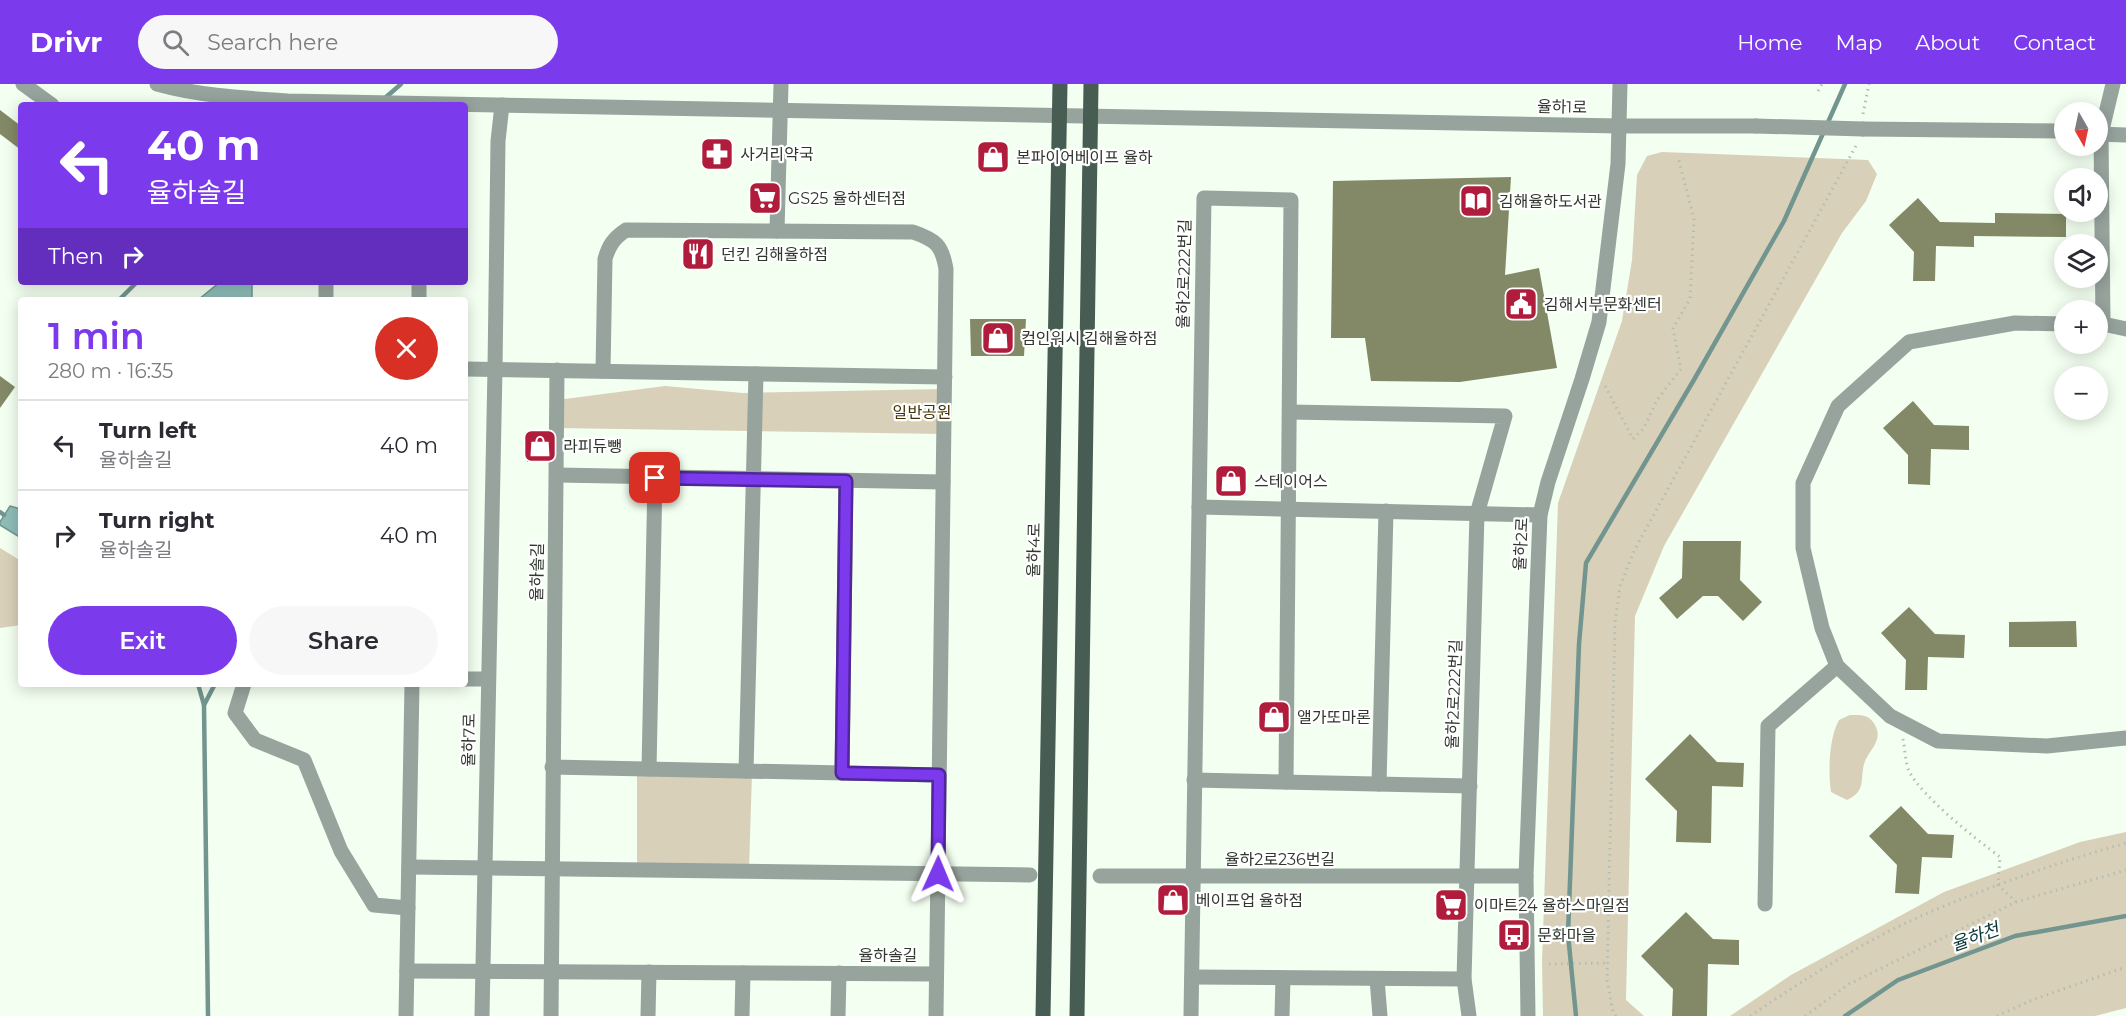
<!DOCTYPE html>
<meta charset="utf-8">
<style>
:root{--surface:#fff;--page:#f7f7f7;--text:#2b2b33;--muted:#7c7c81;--line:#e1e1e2;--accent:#7c3aed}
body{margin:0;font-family:Montserrat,"Noto Sans KR",sans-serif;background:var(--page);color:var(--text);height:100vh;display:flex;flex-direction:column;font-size:22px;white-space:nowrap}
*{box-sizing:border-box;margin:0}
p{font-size:20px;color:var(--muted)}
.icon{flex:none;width:33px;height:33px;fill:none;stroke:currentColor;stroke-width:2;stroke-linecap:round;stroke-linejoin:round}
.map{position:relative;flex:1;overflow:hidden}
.side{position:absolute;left:18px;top:213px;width:450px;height:390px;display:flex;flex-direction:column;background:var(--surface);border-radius:6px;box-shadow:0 3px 15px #0003}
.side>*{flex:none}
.guide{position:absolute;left:18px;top:18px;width:450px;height:183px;border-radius:6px;box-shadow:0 3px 15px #0003;background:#7c3aed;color:#fff;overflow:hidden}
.needle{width:39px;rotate:171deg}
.controls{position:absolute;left:2054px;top:18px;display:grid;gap:12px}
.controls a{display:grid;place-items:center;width:54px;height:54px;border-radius:50%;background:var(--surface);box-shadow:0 3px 15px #0003;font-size:30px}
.pin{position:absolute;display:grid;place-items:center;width:51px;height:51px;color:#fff;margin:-26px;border-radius:12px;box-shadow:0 3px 9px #0006}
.me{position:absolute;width:66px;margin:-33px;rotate:1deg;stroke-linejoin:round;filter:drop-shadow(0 0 4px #0008)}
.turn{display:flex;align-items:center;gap:21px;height:126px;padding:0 30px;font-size:27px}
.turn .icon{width:78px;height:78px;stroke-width:2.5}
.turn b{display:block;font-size:42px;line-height:51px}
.then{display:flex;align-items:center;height:57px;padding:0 30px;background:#0003;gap:12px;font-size:22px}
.round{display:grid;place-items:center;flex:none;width:63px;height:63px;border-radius:32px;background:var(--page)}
.head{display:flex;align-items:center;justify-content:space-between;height:102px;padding:0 30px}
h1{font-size:36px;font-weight:600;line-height:45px;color:var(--accent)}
.cta{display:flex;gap:12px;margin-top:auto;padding:12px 30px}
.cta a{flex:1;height:69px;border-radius:36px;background:var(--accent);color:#fff;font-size:24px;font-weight:600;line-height:69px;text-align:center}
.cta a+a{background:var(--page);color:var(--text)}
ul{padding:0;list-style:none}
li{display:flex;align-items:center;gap:18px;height:90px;padding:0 30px;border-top:2px solid var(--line)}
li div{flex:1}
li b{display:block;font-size:22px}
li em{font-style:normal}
header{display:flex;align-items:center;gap:36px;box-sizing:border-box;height:84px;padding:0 30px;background:var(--accent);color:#fff}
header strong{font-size:28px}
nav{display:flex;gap:33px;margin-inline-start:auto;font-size:21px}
.search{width:420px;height:54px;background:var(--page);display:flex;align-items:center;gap:15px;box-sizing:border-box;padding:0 21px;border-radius:33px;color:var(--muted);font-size:22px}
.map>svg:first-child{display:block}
</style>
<header>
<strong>Drivr</strong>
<div class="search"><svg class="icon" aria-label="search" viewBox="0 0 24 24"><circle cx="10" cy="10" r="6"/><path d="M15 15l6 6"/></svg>Search here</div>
<nav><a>Home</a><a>Map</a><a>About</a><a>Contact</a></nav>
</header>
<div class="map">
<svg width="2126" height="932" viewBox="0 0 2126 932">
<rect width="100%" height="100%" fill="#f3fff0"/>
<g fill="#d9d0b9">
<polygon points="1662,68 1868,76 1877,90 1866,117 1842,149 1664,462 1635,532 1626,916 1644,932 1543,932 1542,877 1558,419 1622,237 1632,176 1637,91 1647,72"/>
<polygon points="665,302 743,309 945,305 944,350 557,344 557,316"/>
<polygon points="0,464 21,477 21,541 0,544"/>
<path d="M 1850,631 C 1861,631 1869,630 1875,641 C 1884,657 1868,666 1864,680 C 1860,697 1866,707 1847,716 L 1831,708 C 1828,687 1829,654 1839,636 Z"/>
<polygon points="637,687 752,690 749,785 637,783"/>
<polygon points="2126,748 2126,924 2095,932 1730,932 1791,891 1944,808 2080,758"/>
</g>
<g fill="#8ebdb8" stroke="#72958f" stroke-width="1.5">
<polygon points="220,198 252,198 252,216 198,216"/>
<polygon points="10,422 21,425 21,454 0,441 0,438"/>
</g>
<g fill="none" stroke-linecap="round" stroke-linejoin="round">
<g stroke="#72958f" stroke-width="4.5">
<polyline points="385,14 401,0"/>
<polyline points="119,216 137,198"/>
<polyline points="0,428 4,431"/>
<polyline points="198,600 204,621 208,932"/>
<polyline points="204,621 215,600"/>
<polyline points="1576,932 1568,850 1579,560 1586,479 1695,294 1784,137 1845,0"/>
<polyline points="1845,932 1898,896 2015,852 2126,832"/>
</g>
</g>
<g fill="#838966">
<polygon points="0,26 21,42 21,66 0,50"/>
<polygon points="1511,93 1505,191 1539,184 1557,284 1460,298 1371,297 1365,254 1331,254 1333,97"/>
<polygon points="1918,114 1940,138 1995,139 1995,129 2066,130 2066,153 1974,152 1974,163 1936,162 1935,197 1913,197 1914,168 1889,141"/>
<polygon points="970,235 1026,235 1024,272 971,272"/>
<polygon points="0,292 15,303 0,324"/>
<polygon points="1913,317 1934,341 1969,342 1969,366 1931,365 1930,401 1908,400 1908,371 1883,344"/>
<polygon points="528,347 547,347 546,377 527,378"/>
<polygon points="1683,457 1741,457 1740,496 1762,518 1743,537 1718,512 1703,512 1677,535 1659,514 1682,494"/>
<polygon points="1909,523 1935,550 1965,551 1964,574 1928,573 1927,606 1905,606 1906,576 1881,549"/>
<polygon points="2076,537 2077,563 2009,563 2009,538"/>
<polygon points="1690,650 1717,678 1744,679 1743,703 1712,702 1711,759 1676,758 1677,727 1645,695"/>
<polygon points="1901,722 1928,750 1954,751 1952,774 1922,773 1919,810 1895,809 1897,781 1869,752"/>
<polygon points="1686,828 1713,855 1739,856 1739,881 1708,880 1707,932 1672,932 1673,905 1641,872"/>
</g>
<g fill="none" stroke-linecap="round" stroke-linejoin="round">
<g stroke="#b3beb1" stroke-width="3" stroke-dasharray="1.5 4.5" stroke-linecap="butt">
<polyline points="1818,7 1822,0"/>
<polyline points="1863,30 1869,0"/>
<polyline points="1605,302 1633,355 1644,344 1657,316 1681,285 1673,244 1690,215 1694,135 1678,73"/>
<path d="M 1903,655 C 1905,664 1905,678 1909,687 C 1922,713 1976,755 2000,773 L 1998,801 L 2016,818"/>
<polyline points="1549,880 1607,879"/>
<polyline points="1616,932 1613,928 1607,896 1615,539 1620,502 1635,465 1857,60"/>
<path d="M 1750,932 C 1804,896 1860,859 1919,833 C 1987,803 2056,779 2126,759"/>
<polyline points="1805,932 1849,900 2016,818 2126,786"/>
<polyline points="1997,932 2032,916 2126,883"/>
</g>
<g stroke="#97a39d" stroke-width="15">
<polyline points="23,0 52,21"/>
<path d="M 157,0 C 200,12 243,14 288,17 L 1620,42 L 1756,42"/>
<polyline points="2113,0 2101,50 2103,240 2126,245"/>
<polyline points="1863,45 2064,47"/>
<polyline points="2097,50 2126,51"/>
<polyline points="777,147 781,0"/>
<polyline points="326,216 326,198"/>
<polyline points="419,216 419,198"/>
<polyline points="2064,240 2015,239 1909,258 1838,322 1803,399 1803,464 1822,544 1837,582 1890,632 1938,657 2047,662 2126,654"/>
<polyline points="465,285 945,293"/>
<path d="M 603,287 L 605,175 C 609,161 614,154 626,146 L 913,148 C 936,156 942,161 946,185 L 936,932"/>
<polyline points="1290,328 1505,332 1477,430 1464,895 1469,932"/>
<polyline points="557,391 943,398"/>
<polyline points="1199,423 1540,431"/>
<polyline points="465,595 488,595"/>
<polyline points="244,600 235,629 255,656 304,676 341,767 374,821 408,824"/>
<polyline points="552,683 939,691"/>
<polyline points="649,685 655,394"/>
<polyline points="746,687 756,290"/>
<polyline points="842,689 846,397"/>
<polyline points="1194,696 1470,702"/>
<polyline points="1379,700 1386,427"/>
<polyline points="409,783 1030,791"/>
<polyline points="1100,792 1526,792"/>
<polyline points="1765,820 1768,642 1837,582"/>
<polyline points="407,887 936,890"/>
<polyline points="1192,893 1464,895"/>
<polyline points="1377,895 1380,932"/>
<polyline points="406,932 412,600"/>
<polyline points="482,932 495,285 498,57 502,21"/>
<polyline points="551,932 557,286"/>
<polyline points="648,932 649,888"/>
<polyline points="742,932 743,889"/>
<polyline points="838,932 839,889"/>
<polyline points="1191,932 1204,114 1291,116 1286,698"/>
<polyline points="1282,932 1283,894"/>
<polyline points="1528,932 1526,792 1540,431 1548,398 1582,295 1599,238 1618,80 1620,0"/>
</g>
<g stroke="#475c52" stroke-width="15">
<polyline points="1043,932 1060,0"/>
<polyline points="1077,932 1091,0"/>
</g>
<polyline stroke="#97a39d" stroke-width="15" points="1756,42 1863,45"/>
</g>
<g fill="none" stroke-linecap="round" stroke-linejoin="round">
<defs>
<polyline id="route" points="655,394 846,397 842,689 939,691 938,790"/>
</defs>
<use href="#route" stroke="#51269a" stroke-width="15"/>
<use href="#route" stroke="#7c3aed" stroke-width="10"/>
</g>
<defs>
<symbol id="pharmacy-square" viewBox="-11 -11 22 22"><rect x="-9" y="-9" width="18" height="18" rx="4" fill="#b01c3b" stroke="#fff"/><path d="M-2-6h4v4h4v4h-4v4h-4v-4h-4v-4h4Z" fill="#fff"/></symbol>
<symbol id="shop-square" viewBox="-11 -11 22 22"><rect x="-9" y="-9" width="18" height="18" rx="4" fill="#b01c3b" stroke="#fff"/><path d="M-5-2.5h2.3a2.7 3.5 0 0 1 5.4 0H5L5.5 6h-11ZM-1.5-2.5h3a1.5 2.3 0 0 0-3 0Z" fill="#fff"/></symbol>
<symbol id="supermarket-square" viewBox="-11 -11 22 22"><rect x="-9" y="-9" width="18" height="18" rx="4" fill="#b01c3b" stroke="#fff"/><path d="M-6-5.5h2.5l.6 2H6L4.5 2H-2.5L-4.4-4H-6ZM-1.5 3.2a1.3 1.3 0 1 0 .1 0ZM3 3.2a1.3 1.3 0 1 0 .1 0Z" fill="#fff"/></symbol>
<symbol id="library-square" viewBox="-11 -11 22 22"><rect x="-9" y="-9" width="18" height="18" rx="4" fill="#b01c3b" stroke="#fff"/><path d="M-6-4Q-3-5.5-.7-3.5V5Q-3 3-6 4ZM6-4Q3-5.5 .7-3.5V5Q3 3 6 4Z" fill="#fff"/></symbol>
<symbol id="restaurant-square" viewBox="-11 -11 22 22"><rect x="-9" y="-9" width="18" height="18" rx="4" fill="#b01c3b" stroke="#fff"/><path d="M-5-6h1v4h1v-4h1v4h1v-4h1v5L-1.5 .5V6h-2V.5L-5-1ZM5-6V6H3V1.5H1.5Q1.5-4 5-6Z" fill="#fff"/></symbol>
<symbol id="civic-square" viewBox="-11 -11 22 22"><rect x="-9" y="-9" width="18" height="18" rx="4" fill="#b01c3b" stroke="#fff"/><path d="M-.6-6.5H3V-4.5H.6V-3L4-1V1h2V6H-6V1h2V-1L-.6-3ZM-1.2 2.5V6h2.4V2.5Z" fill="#fff"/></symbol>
<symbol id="bus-square" viewBox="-11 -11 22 22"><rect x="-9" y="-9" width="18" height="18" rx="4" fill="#b01c3b" stroke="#fff"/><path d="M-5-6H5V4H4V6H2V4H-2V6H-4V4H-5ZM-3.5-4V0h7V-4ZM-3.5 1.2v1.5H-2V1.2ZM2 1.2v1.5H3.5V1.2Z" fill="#fff"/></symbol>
</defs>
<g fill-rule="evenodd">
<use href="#pharmacy-square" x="698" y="51" width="38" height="38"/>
<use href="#shop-square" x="974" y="54" width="38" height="38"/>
<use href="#supermarket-square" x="746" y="95" width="38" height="38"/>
<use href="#library-square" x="1457" y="98" width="38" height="38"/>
<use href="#restaurant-square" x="679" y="151" width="38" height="38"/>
<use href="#civic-square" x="1502" y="201" width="38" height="38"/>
<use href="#shop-square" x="979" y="235" width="38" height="38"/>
<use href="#shop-square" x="521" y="343" width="38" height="38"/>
<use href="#shop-square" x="1212" y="378" width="38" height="38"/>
<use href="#shop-square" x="1255" y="614" width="38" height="38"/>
<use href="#shop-square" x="1154" y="797" width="38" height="38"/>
<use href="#supermarket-square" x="1432" y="802" width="38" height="38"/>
<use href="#bus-square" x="1495" y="832" width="38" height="38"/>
</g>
<g text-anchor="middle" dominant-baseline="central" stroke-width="4.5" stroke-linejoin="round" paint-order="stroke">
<g font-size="16" fill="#30372e" stroke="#fff">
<text transform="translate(1562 23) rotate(1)">율하1로</text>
<text transform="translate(1184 190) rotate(-89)">율하2로222번길</text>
<text transform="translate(1521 460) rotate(-87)">율하2로</text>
<text transform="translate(1034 466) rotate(-89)">율하4로</text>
<text transform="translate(537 488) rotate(-89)">율하솔길</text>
<text transform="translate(1454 610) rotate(-88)">율하2로222번길</text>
<text transform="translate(469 656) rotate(-89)">율하7로</text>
<text x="1280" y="775">율하2로236번길</text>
<text x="888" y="871">율하솔길</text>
</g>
<g font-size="16" fill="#30372e" stroke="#fff" text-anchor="start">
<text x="740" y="70">사거리약국</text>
<text x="1016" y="73">본파이어베이프 율하</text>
<text x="788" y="114">GS25 율하센터점</text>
<text x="1499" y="117">김해율하도서관</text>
<text x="721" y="170">던킨 김해율하점</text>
<text x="1544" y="220">김해서부문화센터</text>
<text x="1021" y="254">컴인워시 김해율하점</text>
<text x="563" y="362">라피듀뺑</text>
<text x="1254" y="397">스테이어스</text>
<text x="1297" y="633">앨가또마론</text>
<text x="1196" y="816">베이프업 율하점</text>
<text x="1474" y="821">이마트24 율하스마일점</text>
<text x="1537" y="851">문화마을</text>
</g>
<g font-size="16" fill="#423405" stroke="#fff">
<text x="922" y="328">일반공원</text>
</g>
<g font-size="18" font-style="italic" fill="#053532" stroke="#fff">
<text transform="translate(1975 853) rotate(-20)">율하천</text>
</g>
</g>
</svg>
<div class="controls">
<a><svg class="needle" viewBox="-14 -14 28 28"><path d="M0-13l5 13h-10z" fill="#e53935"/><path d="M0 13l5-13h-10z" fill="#7c7c81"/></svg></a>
<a><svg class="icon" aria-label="sound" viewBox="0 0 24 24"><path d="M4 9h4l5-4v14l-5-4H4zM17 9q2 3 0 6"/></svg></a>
<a><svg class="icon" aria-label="layers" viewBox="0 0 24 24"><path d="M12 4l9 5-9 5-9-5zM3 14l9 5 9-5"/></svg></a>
<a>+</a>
<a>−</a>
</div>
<div class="pin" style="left:655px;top:394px;background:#d93025"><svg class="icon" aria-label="arrive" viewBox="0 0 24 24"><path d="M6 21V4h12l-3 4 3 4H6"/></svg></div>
<svg class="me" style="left:938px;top:790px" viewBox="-20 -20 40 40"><path d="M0-17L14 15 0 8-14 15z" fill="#7c3aed" stroke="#fff" stroke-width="4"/></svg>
<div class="guide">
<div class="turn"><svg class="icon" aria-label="left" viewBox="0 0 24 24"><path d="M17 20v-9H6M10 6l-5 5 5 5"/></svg><div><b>40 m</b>율하솔길</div></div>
<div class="then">Then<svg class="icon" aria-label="right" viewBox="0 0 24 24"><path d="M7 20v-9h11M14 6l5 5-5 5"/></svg></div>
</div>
<section class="side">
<div class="head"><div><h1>1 min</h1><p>280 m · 16:35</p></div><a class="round" style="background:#d93025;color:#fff"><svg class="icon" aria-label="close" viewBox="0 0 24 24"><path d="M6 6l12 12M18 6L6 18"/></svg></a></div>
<ul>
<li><svg class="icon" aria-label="left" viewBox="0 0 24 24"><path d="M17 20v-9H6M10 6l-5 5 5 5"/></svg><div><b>Turn left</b><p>율하솔길</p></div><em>40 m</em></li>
<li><svg class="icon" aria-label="right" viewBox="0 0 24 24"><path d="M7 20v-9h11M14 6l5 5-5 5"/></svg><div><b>Turn right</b><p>율하솔길</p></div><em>40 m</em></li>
</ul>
<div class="cta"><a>Exit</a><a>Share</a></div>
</section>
</div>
